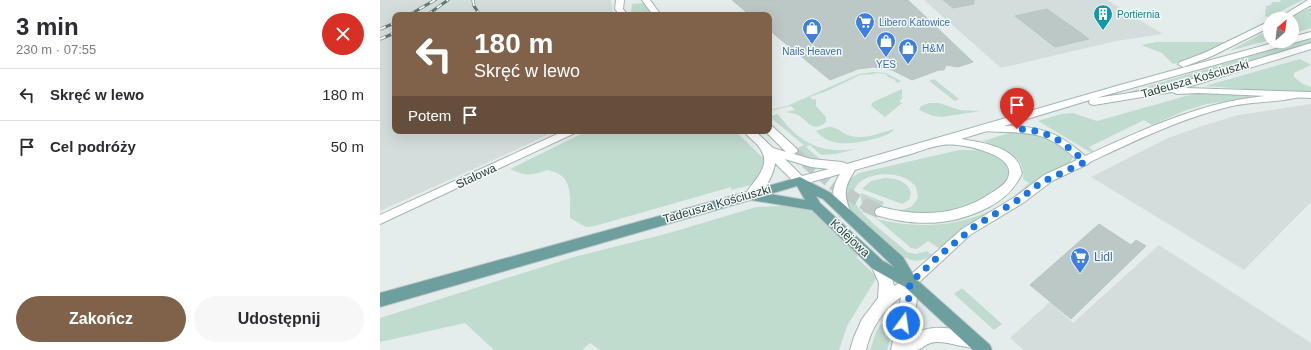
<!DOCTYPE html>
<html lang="pl">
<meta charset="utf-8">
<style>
:root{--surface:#fff;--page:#f7f7f7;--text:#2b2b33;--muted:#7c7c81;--line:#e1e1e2;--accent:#80624b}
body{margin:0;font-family:Helvetica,sans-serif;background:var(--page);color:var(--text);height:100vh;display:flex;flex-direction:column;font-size:15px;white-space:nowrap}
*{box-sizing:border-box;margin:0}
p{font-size:13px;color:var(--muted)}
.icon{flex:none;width:22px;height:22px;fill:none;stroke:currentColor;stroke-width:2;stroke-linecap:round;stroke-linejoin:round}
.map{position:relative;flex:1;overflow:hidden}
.sheet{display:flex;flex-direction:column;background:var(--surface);width:380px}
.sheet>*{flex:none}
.top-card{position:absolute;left:12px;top:12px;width:380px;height:122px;border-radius:8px;box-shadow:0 4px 16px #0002;background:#80624b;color:#fff;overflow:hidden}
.needle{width:26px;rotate:28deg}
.controls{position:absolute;left:883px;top:12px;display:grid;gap:8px}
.controls a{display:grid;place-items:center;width:36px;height:36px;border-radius:50%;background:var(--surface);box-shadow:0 4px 16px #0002;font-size:20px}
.pin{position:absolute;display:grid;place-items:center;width:34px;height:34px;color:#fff;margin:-41px -17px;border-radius:50% 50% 50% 0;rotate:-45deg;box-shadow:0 0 4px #0007}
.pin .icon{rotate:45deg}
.me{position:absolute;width:44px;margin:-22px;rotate:14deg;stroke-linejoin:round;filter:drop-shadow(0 0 3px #0008)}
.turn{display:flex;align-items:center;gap:14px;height:84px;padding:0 16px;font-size:18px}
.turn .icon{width:52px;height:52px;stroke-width:2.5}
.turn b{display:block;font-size:28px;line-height:34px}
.then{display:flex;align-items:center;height:38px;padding:0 16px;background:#0003;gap:8px;font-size:15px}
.round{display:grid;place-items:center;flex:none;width:42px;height:42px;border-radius:21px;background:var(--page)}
.overview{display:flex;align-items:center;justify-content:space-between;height:68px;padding:0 16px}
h1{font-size:24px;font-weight:800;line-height:30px}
.action{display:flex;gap:8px;margin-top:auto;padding:8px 16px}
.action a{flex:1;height:46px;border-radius:24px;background:var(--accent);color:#fff;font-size:16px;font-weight:800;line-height:46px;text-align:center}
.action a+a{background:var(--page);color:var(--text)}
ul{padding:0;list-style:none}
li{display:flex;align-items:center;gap:12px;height:52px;padding:0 16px;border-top:1px solid var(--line)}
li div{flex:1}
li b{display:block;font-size:15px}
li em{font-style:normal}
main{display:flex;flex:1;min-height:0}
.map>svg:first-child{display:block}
</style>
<main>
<section class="sheet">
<div class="overview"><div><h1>3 min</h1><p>230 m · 07:55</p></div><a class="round" style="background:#d93025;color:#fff"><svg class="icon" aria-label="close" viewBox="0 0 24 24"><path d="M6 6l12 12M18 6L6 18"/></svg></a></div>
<ul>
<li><svg class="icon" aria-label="left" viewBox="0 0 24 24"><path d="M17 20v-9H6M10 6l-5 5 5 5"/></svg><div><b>Skręć w lewo</b></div><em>180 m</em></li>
<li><svg class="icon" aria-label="arrive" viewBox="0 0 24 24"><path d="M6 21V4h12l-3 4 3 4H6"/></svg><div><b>Cel podróży</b></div><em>50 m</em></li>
</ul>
<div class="action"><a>Zakończ</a><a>Udostępnij</a></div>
</section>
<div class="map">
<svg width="931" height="350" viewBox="0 0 931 350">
<rect width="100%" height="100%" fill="#e5edec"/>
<g fill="#d3dddb">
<polygon points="0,0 231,0 233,15 15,15 15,131 175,131 129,153 0,211"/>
<polygon points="544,0 727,0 783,34 736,41 621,68"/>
<polygon points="931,104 931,202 864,270 711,177 788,138 822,126 858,115"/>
<polygon points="779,245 931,343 931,350 644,350 630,338 670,302 693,323"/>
</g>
<g fill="#c0dcce">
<polygon points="901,0 923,0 889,17 885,16 886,6 891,5 892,2 900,2"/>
<polygon points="264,3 273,15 254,15 251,11 252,4"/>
<polygon points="931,7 931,28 912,34 912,19 908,19"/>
<polygon points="890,29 890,40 849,51"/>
<path d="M 931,38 L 931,43 C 872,61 812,81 751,93 L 748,92 Z"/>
<polygon points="776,42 847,42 807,60 793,64 782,53 761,45"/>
<polygon points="920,59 931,65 914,73 914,77 923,84 931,87 931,91 889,91 825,86"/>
<path d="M 493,72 L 506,73 L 521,81 L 517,83 L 514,79 L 508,77 L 506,74 L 495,73 L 495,74 L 480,75 L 447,91 L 430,97 L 433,100 L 436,99 L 436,106 L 446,117 L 446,122 C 431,135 427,118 416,114 C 413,113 409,113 406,112 L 415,110 L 411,106 L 389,111 L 389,106 L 393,109 L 407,106 L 479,74 Z"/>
<polygon points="554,79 579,99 575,101 549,81"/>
<polygon points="522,89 522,99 519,101 522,103 505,117 491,106 493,102"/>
<polygon points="820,92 880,97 827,104 804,111 772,125 764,120 709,147 715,152 710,152 658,121 681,114 693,113 717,121"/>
<polygon points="549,103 559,103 580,110 601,111 562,117 553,116 539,110 541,106"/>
<path d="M 389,114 L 391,116 L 398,114 C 419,143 441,154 476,149 L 456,154 L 441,155 L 430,145 L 426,147 L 440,159 L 438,160 L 426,158 L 408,153 L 424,145 L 390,117 Z"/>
<path d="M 448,127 C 458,126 462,134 471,136 C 485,140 502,132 515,129 C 509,135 502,137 493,139 C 474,144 450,148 436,131 Z"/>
<path d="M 207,131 L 355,131 L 383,158 L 384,167 L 375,184 L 351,190 L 351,187 L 215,226 L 206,227 L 190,218 C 190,204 193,182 179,174 C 176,172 171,171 167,170 C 151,176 145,176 130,169 Z"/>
<path d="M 644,131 L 674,139 L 693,156 L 691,161 L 688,165 L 656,180 L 636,196 L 593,222 L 559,248 L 548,241 L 537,249 L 531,248 L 497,219 C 551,233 609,223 649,183 L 643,179 C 646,153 620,150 603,141 L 629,133 Z"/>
<path d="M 579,150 C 596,150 627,149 629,172 C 629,176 627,182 624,185 C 615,195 585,208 572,212 C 554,217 536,214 518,211 L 531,207 L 538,198 L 536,187 C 518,163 459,175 477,206 C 484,218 515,241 527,252 L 536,254 L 547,251 L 552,255 C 546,259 539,262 531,260 C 518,257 471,213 463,201 L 468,180 L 479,173 Z"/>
<path d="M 504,178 C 515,178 528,181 531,193 L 529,200 L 522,204 L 482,189 L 491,181 Z"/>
<path d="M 481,193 L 504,202 L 497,219 C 488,211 479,205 481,193 Z"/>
<polygon points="402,206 419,207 433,212 482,255 476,257 497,277 467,326 459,350 220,350 210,343 202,350 114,350 85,323 0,342 0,318 194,257 289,233 376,207"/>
<polygon points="582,288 622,324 614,330 574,294"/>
<polygon points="501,324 515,324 507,350 490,350 496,332"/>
</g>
<g fill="#bbc8c5" stroke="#b8c6c4">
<polygon points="352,0 528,0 593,62 578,67 566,65 564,70 559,70 532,80 512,70 494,67 478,69 450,80 389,30 389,15 370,15"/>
<polygon points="563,0 594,0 594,4 573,8"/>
<polygon points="667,9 701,33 709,39 675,47 635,16"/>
<polygon points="719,224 751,245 756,240 766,246 691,319 650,285"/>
</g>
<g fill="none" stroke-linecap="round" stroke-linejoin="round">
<polyline stroke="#bfcac9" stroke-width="12" stroke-dasharray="12 5.5" stroke-linecap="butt" points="412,151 454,185 487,206"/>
<polyline stroke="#bfcac9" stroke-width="14" stroke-dasharray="14 7" stroke-linecap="butt" points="485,205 501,212"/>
<defs>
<g id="street">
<path d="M 917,92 L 920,93 L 921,95 L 920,97 C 896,103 871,101 848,107 C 797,120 757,140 710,162 L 708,164 L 672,181 L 643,203 L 590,235 L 534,287 L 530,288 L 526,287 L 524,283 L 526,279 L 582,229 L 635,197 L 664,175 L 697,160 C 664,127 645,134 602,131 L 597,128 L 599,126 C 606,124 616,126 624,126 C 659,126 679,132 705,156 C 752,135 797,113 847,102 C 870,97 894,95 917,92 Z"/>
<polygon points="184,131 197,131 195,133 0,224 0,215"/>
</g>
<g id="secondary">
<polygon points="236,0 244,0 243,9 248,15 240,15 235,9"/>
<polygon points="262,0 270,0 281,15 273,15"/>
<polygon points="928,0 931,0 931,5 907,19 897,19"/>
<polygon points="890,21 890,27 830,57 803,67 798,64 800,62 824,53"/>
<path d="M 931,32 L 931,38 L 716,98 L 783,88 L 931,43 L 931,49 L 805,88 L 931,92 L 931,98 L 819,93 L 797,94 L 792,92 L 714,105 L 710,104 L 709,102 L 710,100 L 581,139 C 599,142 625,145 637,161 C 640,164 640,169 642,173 C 635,189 624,199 609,207 C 573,226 535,227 496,215 L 495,212 L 496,209 L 501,207 C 539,217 578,216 611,193 C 618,189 628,183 629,174 C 633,153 577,142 563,145 C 553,146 543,150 534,153 C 514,159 495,164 475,170 C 464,187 463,194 471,213 L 470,216 L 465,218 L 460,216 C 452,201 450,189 460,174 L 420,185 L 416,184 L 395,163 C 394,175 380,202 367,198 L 365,195 C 372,182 392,167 381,150 C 377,142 368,138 364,131 L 375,131 L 393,148 L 406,152 L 385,131 L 389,131 L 389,125 L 393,127 L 416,148 L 418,151 L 414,154 L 431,159 L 462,162 L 467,164 L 740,85 L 900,41 L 912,41 L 912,37 ZM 405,159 L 431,167 L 449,169 L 422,176 Z"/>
<path d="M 498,259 L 503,261 L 512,279 L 514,286 L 530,277 L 535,279 C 541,292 533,322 530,336 C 553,322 577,328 601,338 L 603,343 L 601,348 C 590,350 571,342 558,342 C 545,342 544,349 536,350 C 528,350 519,350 511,350 L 521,297 C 503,310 491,328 486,350 L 470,350 L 474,337 L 482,319 L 498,298 L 499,283 L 491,265 L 493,261 Z"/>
</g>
<path id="primary" d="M 420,177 L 451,193 L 523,257 L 536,279 L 610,345 L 612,350 L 593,350 L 525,287 L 493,269 L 432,210 L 371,200 L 0,307 L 0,293 ZM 417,186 L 425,200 L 390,194 ZM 436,196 L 443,199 L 514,267 L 503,261 L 440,203 Z"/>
</defs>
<use href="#street" stroke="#a8b5b4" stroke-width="2"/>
<use href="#secondary" stroke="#a1b5b3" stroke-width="2"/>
<use href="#primary" stroke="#c2c9c9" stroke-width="2"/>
<use href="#street" fill="#fff" fill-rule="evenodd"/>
<use href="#secondary" fill="#fff" fill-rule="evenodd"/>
<use href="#primary" fill="#6d9f9e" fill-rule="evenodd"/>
<defs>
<g id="rail">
<polyline points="93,0 94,6 100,15"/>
<polyline points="29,15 55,0"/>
<polyline points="47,15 68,0"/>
<polyline points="0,29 15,23"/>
<polyline points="0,39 15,33"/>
</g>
</defs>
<use href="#rail" stroke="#607978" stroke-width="3"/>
<use href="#rail" stroke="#f6faf9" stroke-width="2" stroke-dasharray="6" stroke-linecap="butt"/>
</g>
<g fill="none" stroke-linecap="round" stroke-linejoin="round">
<path stroke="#1a73e8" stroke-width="7" stroke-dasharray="0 12.6" d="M 523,323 L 528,307 L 530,283 L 560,255 L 595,226 L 638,200 L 662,182 L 705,162 C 682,141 669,130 637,129"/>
</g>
<defs>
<symbol id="building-pin" viewBox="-11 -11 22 30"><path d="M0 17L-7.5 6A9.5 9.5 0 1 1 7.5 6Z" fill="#0f9aa8" stroke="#f6faf9"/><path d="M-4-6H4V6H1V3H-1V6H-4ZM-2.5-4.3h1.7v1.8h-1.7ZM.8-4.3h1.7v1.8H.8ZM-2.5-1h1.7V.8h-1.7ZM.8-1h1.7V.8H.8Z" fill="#fff"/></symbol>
<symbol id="supermarket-pin" viewBox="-11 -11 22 30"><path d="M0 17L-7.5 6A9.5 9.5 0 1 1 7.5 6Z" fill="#3f7fe0" stroke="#f6faf9"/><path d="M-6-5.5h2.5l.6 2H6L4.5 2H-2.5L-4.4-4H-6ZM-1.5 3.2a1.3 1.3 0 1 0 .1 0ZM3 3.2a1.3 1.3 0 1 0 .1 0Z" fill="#fff"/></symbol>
<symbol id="shop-pin" viewBox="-11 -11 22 30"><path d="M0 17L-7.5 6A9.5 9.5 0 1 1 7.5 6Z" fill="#3f7fe0" stroke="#f6faf9"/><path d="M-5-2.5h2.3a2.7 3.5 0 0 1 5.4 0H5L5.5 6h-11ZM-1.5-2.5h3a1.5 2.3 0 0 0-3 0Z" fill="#fff"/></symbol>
</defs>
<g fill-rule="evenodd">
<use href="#building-pin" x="712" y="3" width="22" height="30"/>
<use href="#supermarket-pin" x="474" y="11" width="22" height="30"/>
<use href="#shop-pin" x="421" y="17" width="22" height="30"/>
<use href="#shop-pin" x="495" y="30" width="22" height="30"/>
<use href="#shop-pin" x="517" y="37" width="22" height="30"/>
<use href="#supermarket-pin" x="689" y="246" width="22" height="30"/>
</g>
<g text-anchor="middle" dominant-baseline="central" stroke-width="3" stroke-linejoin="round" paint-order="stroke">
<g font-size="10" fill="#0d838f" stroke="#f6faf9" text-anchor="start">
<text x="737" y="14">Portiernia</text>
</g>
<g font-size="10" fill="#366cbe" stroke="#f6faf9" text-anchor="start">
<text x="499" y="22">Libero Katowice</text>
<text x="542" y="48">H&amp;M</text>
<text x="432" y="51" text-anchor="middle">Nails Heaven</text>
<text x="506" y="64" text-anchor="middle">YES</text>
</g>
<g font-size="12" fill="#263e3d" stroke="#f6faf9">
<text transform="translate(815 79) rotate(-16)">Tadeusza Kościuszki</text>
<text transform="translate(96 176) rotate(-25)">Stalowa</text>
<text transform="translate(337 204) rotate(-16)">Tadeusza Kościuszki</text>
<text transform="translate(470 238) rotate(43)">Kolejowa</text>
</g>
<g font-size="12" fill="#366cbe" stroke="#f6faf9" text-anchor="start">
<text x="714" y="257">Lidl</text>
</g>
</g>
</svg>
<div class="controls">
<a><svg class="needle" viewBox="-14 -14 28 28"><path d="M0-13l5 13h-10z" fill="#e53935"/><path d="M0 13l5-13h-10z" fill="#7c7c81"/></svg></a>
</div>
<div class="pin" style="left:637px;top:129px;background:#d93025"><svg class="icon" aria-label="arrive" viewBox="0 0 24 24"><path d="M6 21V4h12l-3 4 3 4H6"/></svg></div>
<svg class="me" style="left:523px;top:323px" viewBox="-20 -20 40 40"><circle r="17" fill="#1a73e8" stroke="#fff" stroke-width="3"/><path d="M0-11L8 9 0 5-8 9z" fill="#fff"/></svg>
<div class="top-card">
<div class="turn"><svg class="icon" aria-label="left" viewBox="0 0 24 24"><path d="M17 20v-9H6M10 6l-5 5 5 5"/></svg><div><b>180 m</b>Skręć w lewo</div></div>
<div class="then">Potem<svg class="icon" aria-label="arrive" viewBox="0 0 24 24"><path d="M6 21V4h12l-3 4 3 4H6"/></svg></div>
</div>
</div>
</main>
